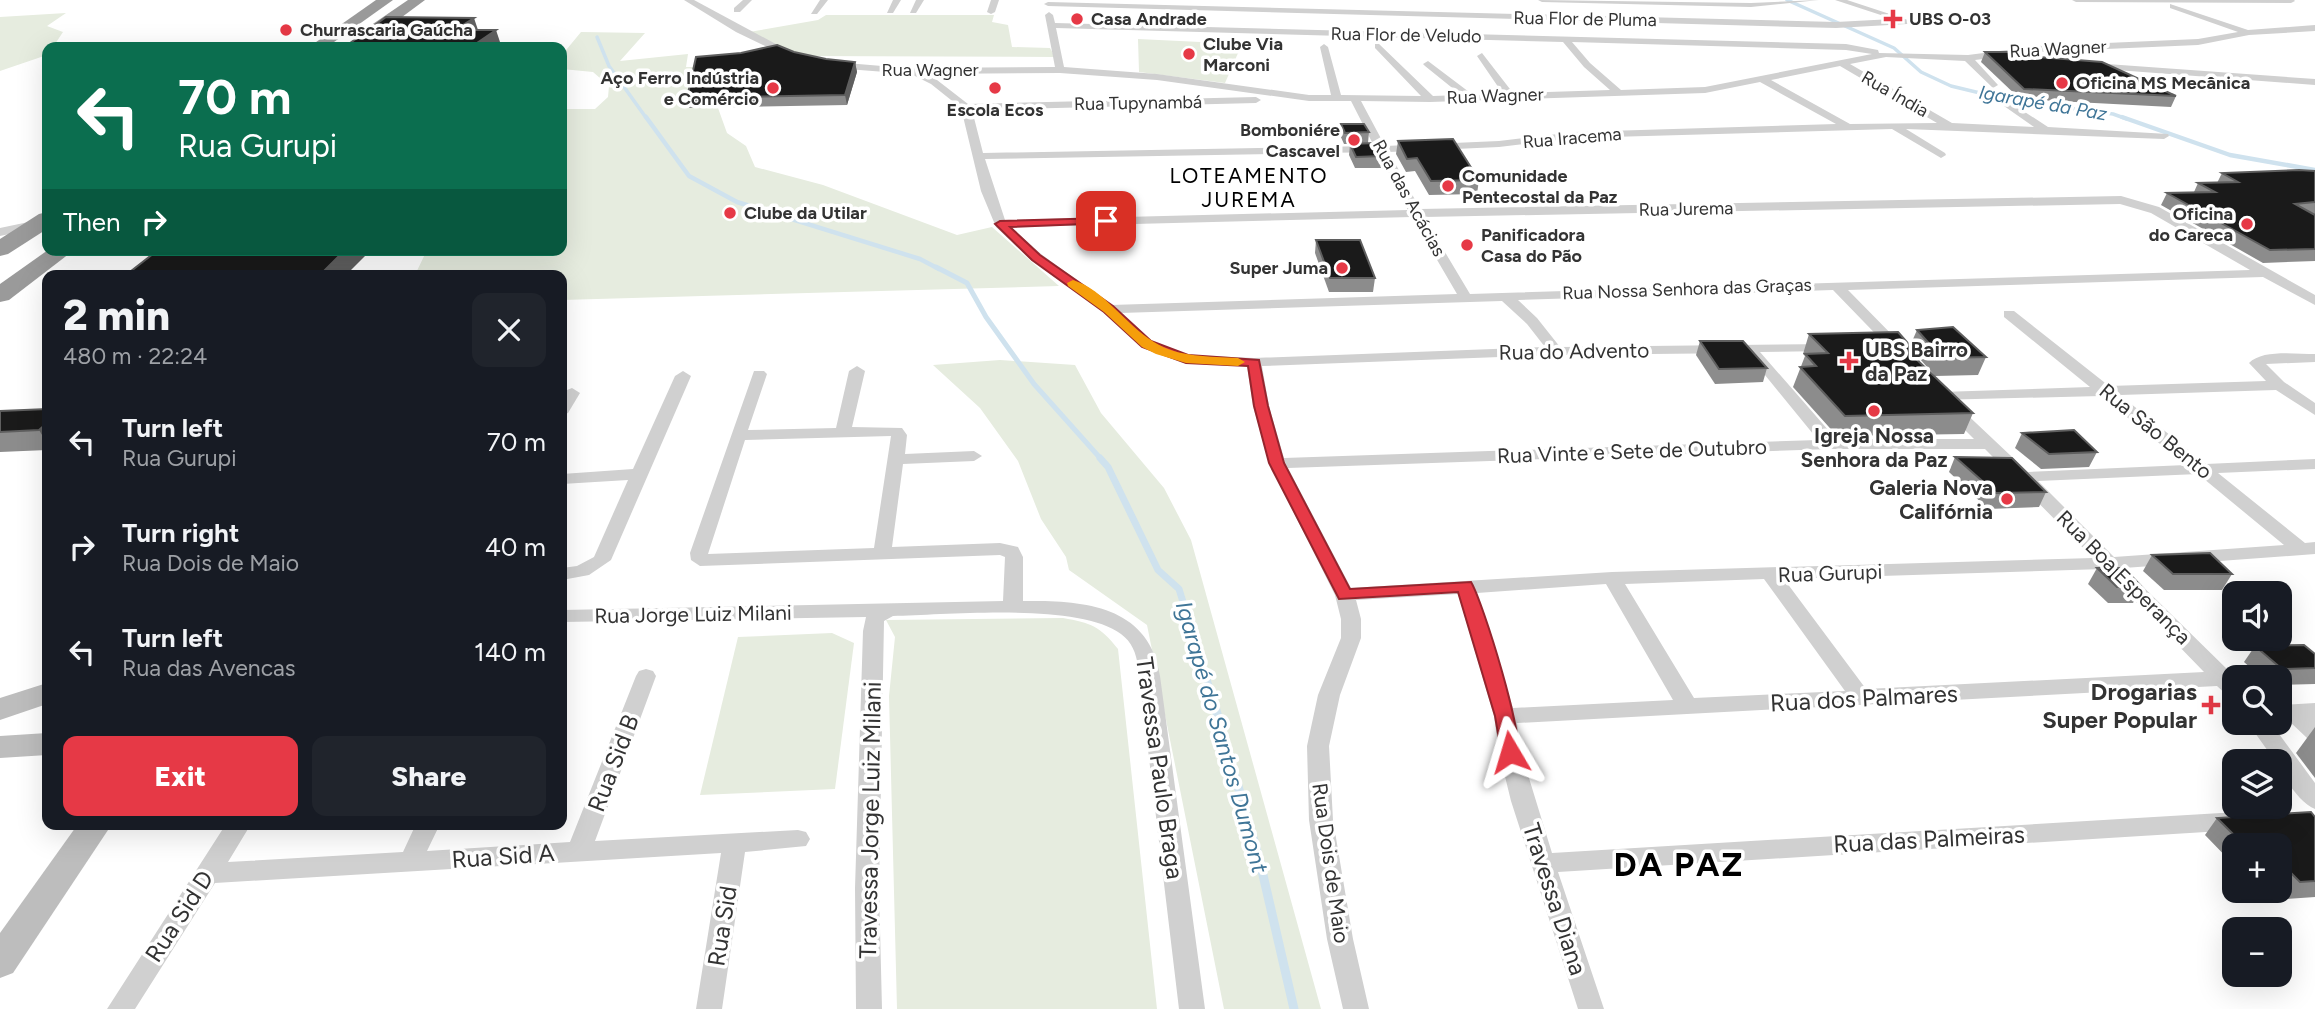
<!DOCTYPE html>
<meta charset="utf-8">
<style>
:root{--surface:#171b24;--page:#20242c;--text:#f1f3f6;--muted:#9ea1a6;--accent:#e63946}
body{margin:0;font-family:Figtree,sans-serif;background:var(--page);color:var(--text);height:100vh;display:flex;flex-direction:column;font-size:26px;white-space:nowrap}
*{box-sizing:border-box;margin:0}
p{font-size:23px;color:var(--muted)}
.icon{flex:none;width:38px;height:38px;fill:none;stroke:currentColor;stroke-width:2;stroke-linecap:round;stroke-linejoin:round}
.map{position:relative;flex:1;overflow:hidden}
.side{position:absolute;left:42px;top:270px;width:525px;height:560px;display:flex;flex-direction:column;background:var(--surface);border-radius:14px;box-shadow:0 7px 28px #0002}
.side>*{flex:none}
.banner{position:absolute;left:42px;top:42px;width:525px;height:214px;border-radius:14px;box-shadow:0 7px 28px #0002;background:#0b6e4f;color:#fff;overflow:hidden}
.fabs{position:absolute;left:2222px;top:581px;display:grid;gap:14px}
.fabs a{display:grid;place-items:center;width:70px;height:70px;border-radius:14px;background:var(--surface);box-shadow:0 7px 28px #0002;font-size:35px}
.pin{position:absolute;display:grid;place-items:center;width:60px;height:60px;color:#fff;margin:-30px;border-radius:14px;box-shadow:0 4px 10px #0006}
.me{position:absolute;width:77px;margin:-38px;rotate:353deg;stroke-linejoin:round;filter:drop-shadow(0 0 5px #0008)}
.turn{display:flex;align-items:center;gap:24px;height:147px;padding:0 21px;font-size:32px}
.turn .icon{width:91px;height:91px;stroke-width:2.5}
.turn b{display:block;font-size:49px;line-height:60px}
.then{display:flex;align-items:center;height:66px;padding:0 21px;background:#0003;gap:14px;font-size:26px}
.round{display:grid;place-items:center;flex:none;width:74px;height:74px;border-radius:14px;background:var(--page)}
.headline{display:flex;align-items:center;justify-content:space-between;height:119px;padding:0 21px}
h1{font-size:42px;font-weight:800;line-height:52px}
.button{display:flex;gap:14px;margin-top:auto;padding:14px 21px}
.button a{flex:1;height:80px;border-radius:14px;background:var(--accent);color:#fff;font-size:28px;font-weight:800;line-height:80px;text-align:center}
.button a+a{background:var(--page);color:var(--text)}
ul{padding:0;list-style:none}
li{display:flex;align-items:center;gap:21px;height:105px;padding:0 21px}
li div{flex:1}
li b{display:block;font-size:26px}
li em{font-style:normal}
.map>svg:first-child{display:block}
</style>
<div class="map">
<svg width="2315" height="1009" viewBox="0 0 2315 1009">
<rect width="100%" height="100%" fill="#fff"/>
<g fill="#e6ecdf">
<polygon points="66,13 47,26 63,32 53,47 47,47 44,56 0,71 0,17"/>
<polygon points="826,15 994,15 992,22 1008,25 1012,47 1050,48 1055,57 800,56 749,32 818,20"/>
<polygon points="581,32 645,33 620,61 688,54 686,67 698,67 690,108 718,108 727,133 746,146 755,167 823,185 957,235 992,227 1059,286 562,300 562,275 415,275 427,250 562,250 562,111 563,109 595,109 608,97 609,86 593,72 562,69 562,55"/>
<polygon points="1138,39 1242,44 1225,83 1139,72"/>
<polygon points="1000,360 1075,365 1101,413 1164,488 1191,540 1321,1009 1224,1009 1147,625 1069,570 1066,557 1041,519 1018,461 980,408 933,365"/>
<path d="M 1063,618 C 1091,623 1100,626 1118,649 L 1157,1009 L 897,1009 L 889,696 L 895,637 L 886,620 Z"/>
<polygon points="832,633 854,643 835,789 700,795 738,637"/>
</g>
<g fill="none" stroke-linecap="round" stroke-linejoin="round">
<g stroke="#cfe2ee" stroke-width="3.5">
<polyline points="1787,0 1894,48 1921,72 1951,86 2009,100 2113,114 2127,119"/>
<polyline points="597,37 609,66 647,119"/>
</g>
<g stroke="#cfe2ee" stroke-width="4.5">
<polyline points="646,117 689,176 737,202 920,259 939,269"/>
<polyline points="2122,117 2230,155 2315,170"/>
</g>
<polyline stroke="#cfe2ee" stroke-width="5" points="936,267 967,283 986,317 1034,384 1101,459"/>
<polyline stroke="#cfe2ee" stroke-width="7" points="1100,458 1108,467 1158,570 1179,589 1214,702"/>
<polyline stroke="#cfe2ee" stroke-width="9" points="1213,700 1260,862 1294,1009"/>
<g fill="#d0d0d0" fill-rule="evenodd">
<polygon points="684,0 694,0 798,56 790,58 736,32"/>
<polygon points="743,0 752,0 740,12 734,12 734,8"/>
<polygon points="820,0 828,0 817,14 811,14"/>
<polygon points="893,0 901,0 893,13 887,13"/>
<polygon points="916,0 924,0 916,13 910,13"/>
<polygon points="991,0 999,0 995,12 991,14 987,12"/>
<polygon points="1538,0 1751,3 1819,0 1751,7 1542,2"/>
<polygon points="1835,0 1847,0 1911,21 1907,24 1836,28 1048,6 1044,4 1048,2 1836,22 1893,19"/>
<polygon points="2072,0 2294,0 2295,1 2291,3 2076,2"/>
<path d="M 2170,4 L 2248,30 L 2315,25 L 2315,31 L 2249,35 L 2198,45 L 2037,52 L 1975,60 L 1998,85 L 1993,88 L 1965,61 L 1886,57 L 1850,64 L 1952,123 L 2034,127 L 2004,106 L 2003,104 L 2008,101 L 2048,127 L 2168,134 L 2169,136 L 2164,139 L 1906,129 L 1945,153 L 1946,155 L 1941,158 L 1892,129 L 1575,138 L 1499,147 L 1389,152 L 1420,209 L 2121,196 L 2159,207 L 2315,295 L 2315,305 L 2263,277 L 1848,290 L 1904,347 L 1906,350 L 1899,354 L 1894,353 L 1833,290 L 1518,300 L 1537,318 L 1560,347 L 1833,344 L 1835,347 L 1833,350 L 1828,351 L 1760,352 L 1836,439 L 1974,439 L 1945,410 L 1953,405 L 1959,407 L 2028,472 L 2186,465 L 2101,396 L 1936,400 L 1933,397 L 1941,392 L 2090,387 L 2004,317 L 2004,311 L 2014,311 L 2109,386 L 2266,381 L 2249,363 C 2262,349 2296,354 2315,354 L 2315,362 L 2266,364 L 2284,382 L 2315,403 L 2315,415 L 2276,390 L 2120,395 L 2206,464 L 2315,459 L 2315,469 L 2218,473 L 2305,543 L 2315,542 L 2315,554 L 2124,568 L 2231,673 L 2235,678 L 2235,698 L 2228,696 L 2217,686 L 1517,723 L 1521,752 L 1552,853 L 2238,812 L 2246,814 L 2250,821 L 2246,828 L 2238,830 L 1558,872 L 1604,1009 L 1578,1009 L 1511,801 L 1499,752 L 1494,716 L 1458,594 L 1356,600 L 1361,619 L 1361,638 L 1340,695 L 1329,746 L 1333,820 L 1353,939 L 1369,1009 L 1343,1009 L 1327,939 L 1309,820 L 1307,746 L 1318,695 L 1341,638 L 1341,619 L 1335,595 L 1269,463 L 1253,406 L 1247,366 L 1186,363 L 1142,347 L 1103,312 L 1031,260 L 996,227 L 981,191 L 961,108 L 931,84 L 911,74 L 834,68 L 829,65 L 834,62 L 906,68 L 1055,67 L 1045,15 L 1049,12 L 1053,15 L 1055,23 L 1846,44 L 1878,50 L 1879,53 L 1968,55 L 2037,46 L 2198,39 L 2238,32 L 2170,8 ZM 1056,28 L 1563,42 L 1584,67 L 1610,90 L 1513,93 L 1482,53 L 1477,56 L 1503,94 L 1473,95 L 1428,61 L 1423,64 L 1425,66 L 1461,95 L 1433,96 L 1378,43 L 1375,44 L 1375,48 L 1421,96 L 1341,95 L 1328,47 L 1324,44 L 1320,47 L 1331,95 L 1309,95 L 1157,74 L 1064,67 ZM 1572,42 L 1846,50 L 1872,54 L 1705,87 L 1621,90 L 1590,63 ZM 1840,66 L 1937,123 L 1850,124 L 1771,80 ZM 1060,73 L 1157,80 L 1309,101 L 1351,101 L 1374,146 L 983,153 L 972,110 L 1256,103 L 1261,100 L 1256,97 L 968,104 L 937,80 L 923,74 ZM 1760,82 L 1836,124 L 1575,132 L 1499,141 L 1385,146 L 1361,101 L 1430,102 L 1705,93 ZM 1378,152 L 1408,210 L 1005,220 L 985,159 ZM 2120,204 L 2151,213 L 2250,270 L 1470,294 L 1424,217 ZM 1412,217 L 1457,294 L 1111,305 L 1041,254 L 1011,227 ZM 1502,301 L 1527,324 L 1545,347 L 1254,358 L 1187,355 L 1152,341 L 1120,313 ZM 1747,353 L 1818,440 L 1284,458 L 1269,406 L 1262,366 L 1556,355 ZM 1831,449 L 1985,449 L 2093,558 L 1612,572 L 1351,588 L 1288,468 ZM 2198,474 L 2284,545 L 2114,557 L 2038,481 ZM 2104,569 L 2204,672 L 1866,689 L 1784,579 ZM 1764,579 L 1845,691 L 1694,698 L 1625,584 ZM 1606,584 L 1673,700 L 1513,708 L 1477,593 Z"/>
<polygon points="2093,63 2315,79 2315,85 2090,68 2088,66"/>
<polygon points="38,220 42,221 42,227 0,236 0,228"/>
<path d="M 857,366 L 865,371 L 852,427 L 902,428 L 907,435 L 905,454 L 974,451 L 982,456 L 974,461 L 903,464 L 892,547 L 1000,543 L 1018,547 L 1023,557 L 1023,601 C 1083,600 1149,605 1160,676 L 1205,1009 L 1179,1009 L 1138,666 C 1136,653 1132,642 1121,634 C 1079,602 947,615 893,616 L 884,621 L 879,888 L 882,1009 L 856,1009 L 855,888 L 863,631 L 866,617 L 562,622 L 562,610 L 1003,601 L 1005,557 L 1000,555 L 700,566 L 691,560 L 690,553 L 754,371 L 764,371 L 767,374 L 748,430 L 836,428 L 849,371 ZM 891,436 L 874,548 L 708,554 L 745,440 Z"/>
<polygon points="683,371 691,376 611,560 589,575 562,580 562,568 577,566 594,557 628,480 562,484 562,474 633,469 675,376"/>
<polygon points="572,388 580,393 568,413 562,415 562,397 567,390"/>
<polygon points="646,669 653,671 656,676 595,841 798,830 806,832 810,839 806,846 745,852 722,1009 696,1009 721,853 215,883 135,1009 107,1009 226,824 251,824 228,862 403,852 416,824 440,824 427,851 570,842 636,676 639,671"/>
<polygon points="2315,703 2315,740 2307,738 2288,720 2280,721 2280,705"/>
<path d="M 2248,723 L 2271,723 L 2315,783 L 2315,809 C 2301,804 2280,776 2280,761 L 2275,761 Z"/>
</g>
<g fill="#bdbdbd" fill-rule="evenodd">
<polygon points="47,683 47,704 0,720 0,698"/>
<polygon points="47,733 47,755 0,758 0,736"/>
<polygon points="78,824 112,824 13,973 0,978 0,933"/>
</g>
<g fill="#9a9a9a" fill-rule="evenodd">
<polygon points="376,0 393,0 327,47 309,47"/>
<polygon points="408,0 425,0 379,34 367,34 365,31 367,28"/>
<polygon points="47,212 47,229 8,254 0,256 0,239 39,214"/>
<polygon points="48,250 74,250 9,300 0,302 0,284"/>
</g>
</g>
<g fill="#8c8c8c">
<polygon points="794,52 826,59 855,62 857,72 847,105 689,108 687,98"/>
<polygon points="1985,52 2014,55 2176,96 2171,107 2020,99 1981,62"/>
<polygon points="1341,124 1369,132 1368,143 1382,156 1381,168 1355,168 1349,155 1350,144 1344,144 1340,135"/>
<polygon points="1398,141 1479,180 1477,194 1429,195 1415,171 1406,172 1396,154"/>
<polygon points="2315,171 2315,214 2313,214 2315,215 2315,261 2263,263 2161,205 2167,193 2194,192 2198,183 2217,183 2222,173"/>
<polygon points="1316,240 1375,278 1373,292 1329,292 1315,253"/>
<polygon points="1917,330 1986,357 1978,375 1935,376 1920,359 1919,362 1973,413 1964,434 1837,436 1793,387 1805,356 1803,354 1809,334 1910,346"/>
<polygon points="1700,341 1767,368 1763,382 1715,384 1696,355"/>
<polygon points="47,409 47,450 0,452 0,411"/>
<polygon points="2022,433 2097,452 2089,467 2041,469 2015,448"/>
<polygon points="1955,457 2046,492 2039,507 1988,509 1949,472"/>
<polygon points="2152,555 2232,574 2222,590 2164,590 2143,571"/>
<polygon points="2097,568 2142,587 2133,603 2108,603 2088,584"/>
<polygon points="2255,646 2315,654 2315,684 2280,685 2280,677 2261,677 2244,662"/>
<polygon points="2315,727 2315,778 2296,753"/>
<polygon points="2315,817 2315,897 2286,899 2278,891 2280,891 2280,845 2235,845 2235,866 2205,835 2217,818"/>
</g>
<g fill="#5f5f5f">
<polygon points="474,18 478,30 455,30"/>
<polygon points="496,30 500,42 493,47 471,47"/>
<polygon points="855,62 857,72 847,105 845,95"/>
<polygon points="345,250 371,250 346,275 320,275"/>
<polygon points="47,423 47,443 39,430"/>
</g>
<g fill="#1a1a1a" stroke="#5f5f5f" stroke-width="2">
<polygon points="386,17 474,18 455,30 496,30 471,47 346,46"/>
<polygon points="777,45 794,52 826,59 855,62 845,95 687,98 696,57 741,53"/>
<polygon points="1985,52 2011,52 2014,55 2102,62 2176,96 2024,89"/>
<polygon points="1341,124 1364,124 1369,132 1345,133"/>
<polygon points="1453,139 1479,180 1431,181 1417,158 1407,159 1398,141"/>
<polygon points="1375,143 1382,156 1356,157 1350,144"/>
<polygon points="2299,170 2315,171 2315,202 2295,204 2315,215 2315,249 2270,250 2167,193 2215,192 2198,183 2238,182 2222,173"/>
<polygon points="1316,240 1360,240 1375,278 1330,278"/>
<polygon points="158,250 345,250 320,275 126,275"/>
<polygon points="1953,327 1986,357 1942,358 1917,330"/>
<polygon points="1898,332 1920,357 1914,357 1973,413 1845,416 1800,367 1816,366 1805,354 1828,353 1809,334"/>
<polygon points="1700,341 1743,341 1767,368 1719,369"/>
<polygon points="47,409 47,423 39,430 0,432 0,411"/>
<polygon points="2074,430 2097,452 2049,454 2022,433"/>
<polygon points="1955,457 2012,458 2046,492 1996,493"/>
<polygon points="2210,553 2232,574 2173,574 2152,555"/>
<polygon points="2097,568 2124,568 2142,587 2117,587"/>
<polygon points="2304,645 2315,654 2315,668 2282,669 2255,646"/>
<polygon points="2311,812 2315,817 2315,881 2300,882 2280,862 2280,845 2244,845 2217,818"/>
</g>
<path fill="#e63946" stroke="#96252e" stroke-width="2" d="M 1106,218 L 1112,221 L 1110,223 L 1010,227 L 1040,255 L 1113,306 L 1151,341 L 1188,355 L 1259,360 L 1268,406 L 1284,463 L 1350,589 L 1471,582 C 1483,602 1526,741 1517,757 L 1510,760 L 1502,757 L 1495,716 L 1458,592 L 1339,599 L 1269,463 L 1254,406 L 1248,366 L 1186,363 L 1142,347 L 1104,312 L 1032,260 L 995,224 L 1000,221 Z"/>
<path fill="#f59e0b" d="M 1073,280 C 1105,290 1125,325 1154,342 C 1179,358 1210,356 1238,358 L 1245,362 L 1238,366 L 1186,363 L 1156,354 L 1142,347 L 1104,312 L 1068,286 L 1067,283 Z"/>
<g fill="#e63946" stroke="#fff" stroke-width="2.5">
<circle cx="1077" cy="19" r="7"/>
<path d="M1889.5 8.5h7v7h7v7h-7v7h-7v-7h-7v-7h7z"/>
<circle cx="286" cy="30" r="7"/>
<circle cx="1189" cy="54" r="7"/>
<circle cx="2062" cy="83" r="7"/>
<circle cx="773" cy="88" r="7"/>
<circle cx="995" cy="88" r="7"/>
<circle cx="1354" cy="140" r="7"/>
<circle cx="1448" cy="186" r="7"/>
<circle cx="730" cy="213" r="7"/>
<circle cx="2247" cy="224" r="7"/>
<circle cx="1467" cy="245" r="7"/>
<circle cx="1342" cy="268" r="7"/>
<path d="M1845.5 350.5h7v7h7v7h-7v7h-7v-7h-7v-7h7z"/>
<circle cx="1874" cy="411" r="7"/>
<circle cx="2007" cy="499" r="7"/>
<path d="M2207.5 694.5h7v7h7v7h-7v7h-7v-7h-7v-7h7z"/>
</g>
<g text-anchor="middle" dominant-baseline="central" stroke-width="7" stroke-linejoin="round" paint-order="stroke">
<g font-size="18" font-weight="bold" fill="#333" stroke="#fff" text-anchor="start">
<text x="1091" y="19">Casa Andrade</text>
<text x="1909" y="19">UBS O-03</text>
<text x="300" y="30">Churrascaria Gaúcha</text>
<text x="1203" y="44">Clube Via<tspan x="1203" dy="21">Marconi</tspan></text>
<text x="759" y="78" text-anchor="end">Aço Ferro Indústria<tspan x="759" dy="21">e Comércio</tspan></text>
<text x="2076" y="83">Oficina MS Mecânica</text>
<text x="995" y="110" text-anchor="middle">Escola Ecos</text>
<text x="1340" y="130" text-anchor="end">Bomboniére<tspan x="1340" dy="21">Cascavel</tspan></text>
<text x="1462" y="176">Comunidade<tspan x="1462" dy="21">Pentecostal da Paz</tspan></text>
<text x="744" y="213">Clube da Utilar</text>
<text x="2233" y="214" text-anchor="end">Oficina<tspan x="2233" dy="21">do Careca</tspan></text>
<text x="1481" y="235">Panificadora<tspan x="1481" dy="21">Casa do Pão</tspan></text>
<text x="1328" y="268" text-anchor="end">Super Juma</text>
</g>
<g font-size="18" fill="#333" stroke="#fff">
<text transform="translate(1585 19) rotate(1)">Rua Flor de Pluma</text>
<text transform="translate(1406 35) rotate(1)">Rua Flor de Veludo</text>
<text transform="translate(2058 49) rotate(-3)">Rua Wagner</text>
<text x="930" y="70">Rua Wagner</text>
<text transform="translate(1895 94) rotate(30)">Rua Índia</text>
<text transform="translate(1495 96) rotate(-2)">Rua Wagner</text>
<text transform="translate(1138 103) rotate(-1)">Rua Tupynambá</text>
<text transform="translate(1572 138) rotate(-5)">Rua Iracema</text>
<text transform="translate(1409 198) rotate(61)">Rua das Acácias</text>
<text transform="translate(1686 209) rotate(-1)">Rua Jurema</text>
<text transform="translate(1687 289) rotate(-2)">Rua Nossa Senhora das Graças</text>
</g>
<g font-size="19" font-style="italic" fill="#3f7597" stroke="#fff">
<text transform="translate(2043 103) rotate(10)">Igarapé da Paz</text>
</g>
<g font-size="21" letter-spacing="2" fill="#000" stroke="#fff">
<text x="1249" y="175">LOTEAMENTO<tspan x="1249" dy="24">JUREMA</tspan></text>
</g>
<g font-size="21" font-weight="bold" fill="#333" stroke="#fff" text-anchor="start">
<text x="1865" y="349">UBS Bairro<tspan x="1865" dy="24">da Paz</tspan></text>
<text x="1874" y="435" text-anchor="middle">Igreja Nossa<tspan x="1874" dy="24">Senhora da Paz</tspan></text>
<text x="1993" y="487" text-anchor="end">Galeria Nova<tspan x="1993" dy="24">Califórnia</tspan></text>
</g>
<g font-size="21" fill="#333" stroke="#fff">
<text transform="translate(1574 351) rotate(-1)">Rua do Advento</text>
<text transform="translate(2156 431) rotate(39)">Rua São Bento</text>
<text transform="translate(1632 451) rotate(-2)">Rua Vinte e Sete de Outubro</text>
<text transform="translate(1830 573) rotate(-2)">Rua Gurupi</text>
<text transform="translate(2124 577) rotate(45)">Rua Boa Esperança</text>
<text transform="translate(693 614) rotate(-1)">Rua Jorge Luiz Milani</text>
<text transform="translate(1331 863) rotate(82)">Rua Dois de Maio</text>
</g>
<g font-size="23" font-style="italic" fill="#3f7597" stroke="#fff">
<text transform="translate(1222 737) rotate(74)">Igarapé do Santos Dumont</text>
</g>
<g font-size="24" font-weight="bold" fill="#333" stroke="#fff" text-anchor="end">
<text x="2197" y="691">Drogarias<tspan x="2197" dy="28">Super Popular</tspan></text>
</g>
<g font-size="24" fill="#333" stroke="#fff">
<text transform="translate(1864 698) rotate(-3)">Rua dos Palmares</text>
<text transform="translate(613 763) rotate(-69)">Rua Sid B</text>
<text transform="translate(1160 768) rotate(82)">Travessa Paulo Braga</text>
<text transform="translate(870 820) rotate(-89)">Travessa Jorge Luiz Milani</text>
<text transform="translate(1929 839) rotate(-3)">Rua das Palmeiras</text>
<text transform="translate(503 856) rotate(-4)">Rua Sid A</text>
<text transform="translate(1555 899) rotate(72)">Travessa Diana</text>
<text transform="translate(179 916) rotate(-57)">Rua Sid D</text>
<text transform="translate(722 926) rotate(-81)">Rua Sid</text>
</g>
<g font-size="33" font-weight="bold" letter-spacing="2" fill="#000" stroke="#fff">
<text x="1679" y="864">DA PAZ</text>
</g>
</g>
</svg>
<div class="fabs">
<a><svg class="icon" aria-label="sound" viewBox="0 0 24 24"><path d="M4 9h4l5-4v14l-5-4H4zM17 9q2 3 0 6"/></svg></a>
<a><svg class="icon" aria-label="search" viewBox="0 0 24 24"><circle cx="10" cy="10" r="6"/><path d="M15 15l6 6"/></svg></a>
<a><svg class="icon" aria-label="layers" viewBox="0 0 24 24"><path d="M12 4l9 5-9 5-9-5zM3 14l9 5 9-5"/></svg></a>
<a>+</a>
<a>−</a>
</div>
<div class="pin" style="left:1106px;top:221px;background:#d93025"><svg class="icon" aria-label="arrive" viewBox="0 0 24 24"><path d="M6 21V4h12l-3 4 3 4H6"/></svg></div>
<svg class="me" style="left:1510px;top:752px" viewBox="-20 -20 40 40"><path d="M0-17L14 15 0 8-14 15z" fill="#e63946" stroke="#fff" stroke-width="4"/></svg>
<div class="banner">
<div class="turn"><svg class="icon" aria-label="left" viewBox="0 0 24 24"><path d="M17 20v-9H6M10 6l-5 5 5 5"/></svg><div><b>70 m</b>Rua Gurupi</div></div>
<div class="then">Then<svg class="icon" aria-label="right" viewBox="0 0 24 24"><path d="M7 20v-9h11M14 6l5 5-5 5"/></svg></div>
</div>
<section class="side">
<div class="headline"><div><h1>2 min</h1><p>480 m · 22:24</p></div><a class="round"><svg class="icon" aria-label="close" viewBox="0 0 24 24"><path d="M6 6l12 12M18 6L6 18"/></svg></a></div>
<ul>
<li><svg class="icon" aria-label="left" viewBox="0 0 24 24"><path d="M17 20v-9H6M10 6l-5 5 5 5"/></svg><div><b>Turn left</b><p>Rua Gurupi</p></div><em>70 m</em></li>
<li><svg class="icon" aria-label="right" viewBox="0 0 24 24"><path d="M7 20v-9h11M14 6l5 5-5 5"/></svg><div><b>Turn right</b><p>Rua Dois de Maio</p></div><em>40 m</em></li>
<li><svg class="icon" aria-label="left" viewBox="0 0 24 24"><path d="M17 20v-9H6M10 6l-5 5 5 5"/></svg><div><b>Turn left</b><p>Rua das Avencas</p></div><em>140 m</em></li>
</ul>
<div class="button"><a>Exit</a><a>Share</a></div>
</section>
</div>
